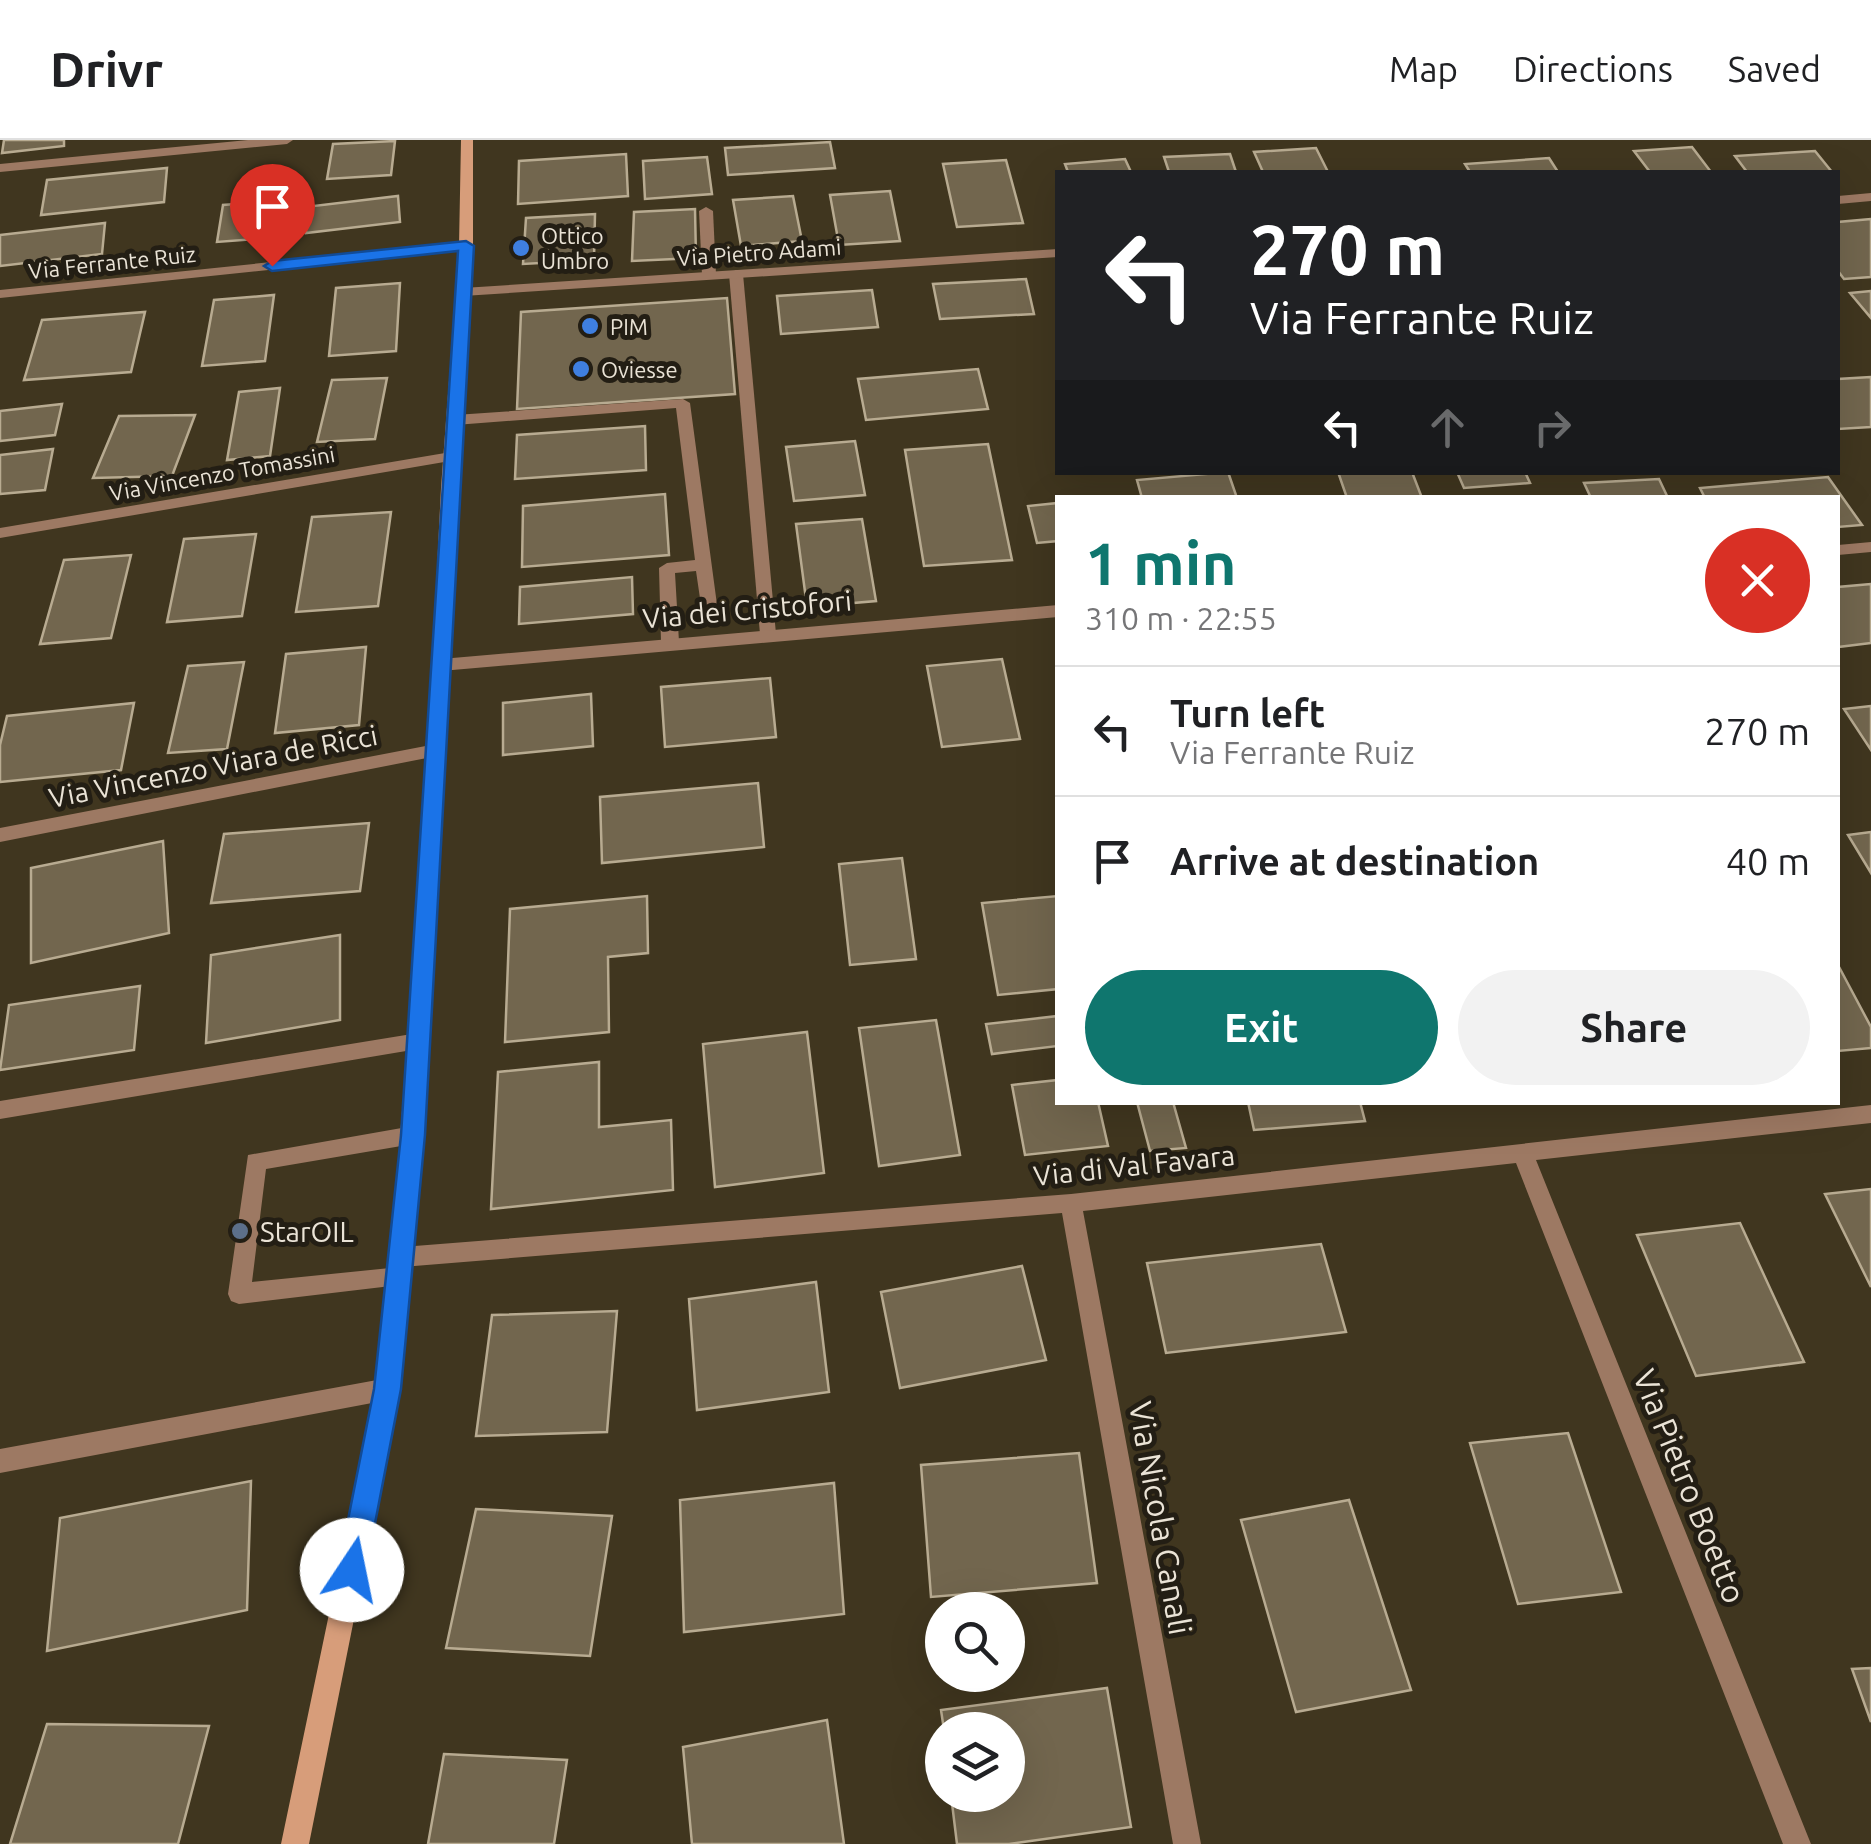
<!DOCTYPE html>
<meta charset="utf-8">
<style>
:root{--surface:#fff;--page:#f2f2f2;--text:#202124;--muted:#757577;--line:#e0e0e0;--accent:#0f766e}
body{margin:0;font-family:Ubuntu,sans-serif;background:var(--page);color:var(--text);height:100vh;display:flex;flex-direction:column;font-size:38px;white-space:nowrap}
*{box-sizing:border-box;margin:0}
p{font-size:32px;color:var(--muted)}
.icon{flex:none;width:55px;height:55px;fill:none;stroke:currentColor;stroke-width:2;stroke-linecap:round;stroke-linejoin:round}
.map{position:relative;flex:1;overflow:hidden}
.panel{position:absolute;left:1055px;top:355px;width:785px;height:610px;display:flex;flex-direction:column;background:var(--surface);border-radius:0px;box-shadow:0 10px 40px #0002}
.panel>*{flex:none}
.top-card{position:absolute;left:1055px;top:30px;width:785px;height:305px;border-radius:0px;box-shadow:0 10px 40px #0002;background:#202124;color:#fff;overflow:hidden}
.tools{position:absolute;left:925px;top:1452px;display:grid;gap:20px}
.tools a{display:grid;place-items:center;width:100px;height:100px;border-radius:50%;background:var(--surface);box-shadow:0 10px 40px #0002;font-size:50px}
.pin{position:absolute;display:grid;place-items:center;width:85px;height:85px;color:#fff;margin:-102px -42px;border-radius:50% 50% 50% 0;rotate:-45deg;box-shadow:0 0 10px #0007}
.pin .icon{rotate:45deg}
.me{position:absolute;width:110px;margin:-55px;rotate:11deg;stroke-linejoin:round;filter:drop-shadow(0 0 8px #0008)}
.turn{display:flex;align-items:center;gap:35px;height:210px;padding:0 30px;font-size:45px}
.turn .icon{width:130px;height:130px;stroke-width:2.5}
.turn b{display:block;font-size:70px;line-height:85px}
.lanes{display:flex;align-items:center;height:95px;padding:0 30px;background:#0003;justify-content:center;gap:50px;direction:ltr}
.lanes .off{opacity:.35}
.round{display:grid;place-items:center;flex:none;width:105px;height:105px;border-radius:52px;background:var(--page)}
.headline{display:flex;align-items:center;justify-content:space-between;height:170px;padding:0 30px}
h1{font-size:60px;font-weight:700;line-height:75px;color:var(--accent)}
.action{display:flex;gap:20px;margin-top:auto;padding:20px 30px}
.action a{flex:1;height:115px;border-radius:60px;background:var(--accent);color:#fff;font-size:40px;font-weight:700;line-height:115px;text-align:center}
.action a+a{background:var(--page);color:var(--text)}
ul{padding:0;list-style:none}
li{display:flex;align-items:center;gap:30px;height:130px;padding:0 30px;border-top:2px solid var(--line)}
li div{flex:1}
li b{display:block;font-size:38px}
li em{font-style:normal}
header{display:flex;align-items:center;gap:60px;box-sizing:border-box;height:140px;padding:0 50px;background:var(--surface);border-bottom:2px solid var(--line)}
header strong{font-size:48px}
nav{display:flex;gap:55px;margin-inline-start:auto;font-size:35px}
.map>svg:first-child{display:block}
</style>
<header>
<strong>Drivr</strong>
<nav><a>Map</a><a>Directions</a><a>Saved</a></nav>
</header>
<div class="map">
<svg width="1871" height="1704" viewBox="0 0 1871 1704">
<rect width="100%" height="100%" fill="#40361f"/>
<g fill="#72664e" stroke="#b8ab91" stroke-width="2.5">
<polygon points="4,0 64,0 64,6 2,13"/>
<polygon points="395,1 391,35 327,39 333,4"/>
<polygon points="830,2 835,28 728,35 725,8"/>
<polygon points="1692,7 1711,32 1650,32 1634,11"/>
<polygon points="1316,8 1328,32 1263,32 1254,12"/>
<polygon points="1815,11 1832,32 1747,32 1735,16"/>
<polygon points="626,14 628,56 518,64 519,21"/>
<polygon points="1230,14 1236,32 1169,32 1164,17"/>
<polygon points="707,17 712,54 645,59 643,21"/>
<polygon points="1549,18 1558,32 1470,32 1465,24"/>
<polygon points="1125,19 1131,32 1068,32 1065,24"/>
<polygon points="1006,20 1023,83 957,87 943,24"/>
<polygon points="167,28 164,62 41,75 47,40"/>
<polygon points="890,51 900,101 839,105 830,55"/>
<polygon points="398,56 400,82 306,93 305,67"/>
<polygon points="793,56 802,101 741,106 733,60"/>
<polygon points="289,60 284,97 217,102 223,65"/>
<polygon points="695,69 696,118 632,121 634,72"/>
<polygon points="595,74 594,120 523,124 526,78"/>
<polygon points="1871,79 1871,137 1844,139 1838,131 1838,82"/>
<polygon points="105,83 102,114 0,126 0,95"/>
<polygon points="1026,139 1034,174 940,179 933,144"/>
<polygon points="400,143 396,211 329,216 336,148"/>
<polygon points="872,150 878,187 781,194 777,156"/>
<polygon points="1871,151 1871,178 1850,153"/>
<polygon points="274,155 265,221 202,226 214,160"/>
<polygon points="727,158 735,254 517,269 521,172"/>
<polygon points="145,172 131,232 24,240 42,180"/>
<polygon points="978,229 988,269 866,280 858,239"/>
<polygon points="1871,237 1871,287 1838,289 1838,239"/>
<polygon points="387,238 375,299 317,302 332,240"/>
<polygon points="280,248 270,316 227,320 239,252"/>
<polygon points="62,264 55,295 0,301 0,271"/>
<polygon points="195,275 172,336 93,338 119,276"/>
<polygon points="645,286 646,330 515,339 517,295"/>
<polygon points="855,301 865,355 794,361 786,307"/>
<polygon points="988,304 1012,420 924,426 905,310"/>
<polygon points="53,309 45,350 0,354 0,315"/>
<polygon points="1228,332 1237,358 1142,358 1137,340"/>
<polygon points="1338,332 1412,332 1422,358 1347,358"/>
<polygon points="1457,332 1525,332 1530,343 1464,348"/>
<polygon points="1828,337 1862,385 1838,387 1838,358 1705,358 1700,348"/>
<polygon points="1659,339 1668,358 1591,358 1584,343"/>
<polygon points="665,354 669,415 522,427 523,366"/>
<polygon points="1058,363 1058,401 1037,403 1028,366"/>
<polygon points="391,372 378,466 296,472 312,377"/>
<polygon points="862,379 876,461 807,467 796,384"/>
<polygon points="256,394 242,476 167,482 184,399"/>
<polygon points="131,415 111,498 40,504 64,420"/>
<polygon points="632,437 633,474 519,484 520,447"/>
<polygon points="1871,444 1871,503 1838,507 1838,447"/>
<polygon points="366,507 359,585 275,593 286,514"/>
<polygon points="1002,519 1020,599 942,607 927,526"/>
<polygon points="244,522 227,609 168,613 188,526"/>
<polygon points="770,538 776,597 665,607 661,547"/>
<polygon points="591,554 593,606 503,615 503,563"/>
<polygon points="134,563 121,630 0,642 0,605 7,576"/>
<polygon points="1871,566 1871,610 1844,569"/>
<polygon points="758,643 764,707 602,723 600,657"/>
<polygon points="369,683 360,751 211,763 224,694"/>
<polygon points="1871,692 1871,733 1848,695"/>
<polygon points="163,701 169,793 31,823 31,728"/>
<polygon points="902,718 916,819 850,825 839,724"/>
<polygon points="647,756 648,813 608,817 609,892 505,902 510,769"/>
<polygon points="1058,756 1058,849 998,855 982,763"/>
<polygon points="340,795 340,880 206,903 211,815"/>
<polygon points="1838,825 1871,887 1871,908 1838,911"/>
<polygon points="140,846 134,910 0,930 9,865"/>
<polygon points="1058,876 1058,906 992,914 986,884"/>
<polygon points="936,880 960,1015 879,1026 859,888"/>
<polygon points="807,892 824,1033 715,1047 703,904"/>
<polygon points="599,922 599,987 671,980 673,1050 491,1069 498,932"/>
<polygon points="1058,940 1058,962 1098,962 1108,1006 1025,1015 1012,945"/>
<polygon points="1137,962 1173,962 1186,1008 1150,1011"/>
<polygon points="1248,962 1360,962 1365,981 1254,990"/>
<polygon points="1871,1049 1871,1147 1825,1054"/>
<polygon points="1740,1083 1804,1222 1696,1236 1637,1095"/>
<polygon points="1321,1104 1346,1192 1166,1213 1147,1123"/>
<polygon points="1022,1126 1046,1220 900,1248 881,1152"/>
<polygon points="816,1142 829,1252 697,1270 689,1159"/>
<polygon points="617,1171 607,1292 476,1296 492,1175"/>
<polygon points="1568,1293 1621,1452 1518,1464 1470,1303"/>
<polygon points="1079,1313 1097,1443 931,1457 921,1325"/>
<polygon points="251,1341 247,1470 47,1511 60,1378"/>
<polygon points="834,1343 844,1474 684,1492 680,1360"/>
<polygon points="1349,1360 1411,1550 1296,1572 1241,1380"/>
<polygon points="476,1369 612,1376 590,1516 446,1508"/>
<polygon points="1871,1528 1871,1582 1852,1529"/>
<polygon points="1107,1548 1131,1687 1009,1704 957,1704 951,1655 1008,1655 1008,1590 944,1590 941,1570"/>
<polygon points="827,1580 844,1704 692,1704 683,1607"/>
<polygon points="47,1584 209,1586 178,1704 10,1704"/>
<polygon points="444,1614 567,1620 554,1704 428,1704"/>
</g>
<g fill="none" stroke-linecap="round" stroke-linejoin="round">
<g fill="#9d7963" fill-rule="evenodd">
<polygon points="706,67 713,71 716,135 709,139 702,135 699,71"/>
<polygon points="736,130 743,134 776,494 768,500 760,494 729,134"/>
<polygon points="683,259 690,263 718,472 710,478 702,472 696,431 675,433 679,502 670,508 661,502 659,428 667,423 695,420 676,268 455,285 447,280 455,275"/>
<polygon points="413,986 421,989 424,995 421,1001 413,1004 266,1029 252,1142 400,1127 408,1130 411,1137 408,1144 239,1164 231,1161 228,1154 248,1015"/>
</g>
<g fill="#9d7963" fill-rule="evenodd">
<polygon points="248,0 293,0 287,4 0,32 0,24"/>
<polygon points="1871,53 1871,61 1838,64 1838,56"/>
<polygon points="466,102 473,106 471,109 0,158 0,150"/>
<polygon points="1058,109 1058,117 463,156 456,152 463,148"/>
<polygon points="451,312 456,314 456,320 0,398 0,388"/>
<polygon points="1871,402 1871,412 1838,415 1838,405"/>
<polygon points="1058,465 1058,477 441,531 432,525 441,519"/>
<polygon points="436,604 442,605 445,610 442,615 0,702 0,688"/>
<polygon points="418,893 425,895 428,901 425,907 418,909 0,979 0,961"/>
<polygon points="1871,965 1871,983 1536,1020 1811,1704 1783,1704 1516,1023 1083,1071 1201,1704 1173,1704 1062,1073 402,1127 394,1124 391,1117 394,1110 402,1107 1071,1054"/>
<polygon points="388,1238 396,1241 400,1249 396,1257 388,1260 0,1333 0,1309"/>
</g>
<polygon fill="#d79d7a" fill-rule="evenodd" points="461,0 473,0 473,106 457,348 444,651 413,1117 400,1249 309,1704 281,1704 376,1249 391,1117 426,651 441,348 459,106"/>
</g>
<polygon fill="#1a73e8" stroke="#114b97" stroke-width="2.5" points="466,101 474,106 425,995 401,1249 366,1430 362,1440 352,1444 342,1440 338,1430 374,1249 401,995 458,111 272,131 264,126 272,121"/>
<g fill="#3f7fe0" stroke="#231e14" stroke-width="4">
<circle cx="521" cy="108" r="10"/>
<circle cx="590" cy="186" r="10"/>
<circle cx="581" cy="229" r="10"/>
</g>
<circle fill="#5c6f8a" stroke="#231e14" stroke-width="4" cx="240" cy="1091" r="10"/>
<g text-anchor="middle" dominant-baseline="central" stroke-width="10" stroke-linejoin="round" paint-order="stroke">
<g font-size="22" fill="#eae3d6" stroke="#231e14" text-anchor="start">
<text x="541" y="95">Ottico<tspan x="541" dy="25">Umbro</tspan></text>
<text x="610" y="186">PIM</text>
<text x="601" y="229">Oviesse</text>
</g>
<g font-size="22" fill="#eae3d6" stroke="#231e14">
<text transform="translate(759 112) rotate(-4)">Via Pietro Adami</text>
<text transform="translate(112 122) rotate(-6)">Via Ferrante Ruiz</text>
<text transform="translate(222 333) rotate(-10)">Via Vincenzo Tomassini</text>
</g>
<g font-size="28" fill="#eae3d6" stroke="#231e14">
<text transform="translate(747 469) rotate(-5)">Via dei Cristofori</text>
<text transform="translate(213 626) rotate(-11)">Via Vincenzo Viara de Ricci</text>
<text transform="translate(1134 1025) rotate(-6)">Via di Val Favara</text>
</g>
<g font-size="28" fill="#eae3d6" stroke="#231e14" text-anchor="start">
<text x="260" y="1091">StarOIL</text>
</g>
<g font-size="32" fill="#eae3d6" stroke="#231e14">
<text transform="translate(1690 1346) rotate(68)">Via Pietro Boetto</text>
<text transform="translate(1161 1378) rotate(80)">Via Nicola Canali</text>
</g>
</g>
</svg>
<div class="tools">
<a><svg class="icon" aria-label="search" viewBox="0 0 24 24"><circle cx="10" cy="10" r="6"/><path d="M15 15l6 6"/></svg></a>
<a><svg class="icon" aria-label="layers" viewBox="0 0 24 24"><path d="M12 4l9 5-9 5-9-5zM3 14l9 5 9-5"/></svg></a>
</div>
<div class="pin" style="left:272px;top:126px;background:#d93025"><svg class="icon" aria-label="arrive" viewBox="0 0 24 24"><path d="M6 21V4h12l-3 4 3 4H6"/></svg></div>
<svg class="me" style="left:352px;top:1430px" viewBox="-20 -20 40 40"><circle r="19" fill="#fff"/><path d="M0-13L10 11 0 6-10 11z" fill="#1a73e8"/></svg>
<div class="top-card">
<div class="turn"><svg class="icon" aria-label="left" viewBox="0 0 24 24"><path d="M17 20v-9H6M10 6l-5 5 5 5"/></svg><div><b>270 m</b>Via Ferrante Ruiz</div></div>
<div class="lanes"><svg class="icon" aria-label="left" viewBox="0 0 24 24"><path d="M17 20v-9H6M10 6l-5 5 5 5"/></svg><svg class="icon off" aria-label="ahead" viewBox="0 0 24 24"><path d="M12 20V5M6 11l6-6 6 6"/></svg><svg class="icon off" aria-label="right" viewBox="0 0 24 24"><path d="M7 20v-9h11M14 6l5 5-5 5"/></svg></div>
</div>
<section class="panel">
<div class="headline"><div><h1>1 min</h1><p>310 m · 22:55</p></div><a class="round" style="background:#d93025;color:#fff"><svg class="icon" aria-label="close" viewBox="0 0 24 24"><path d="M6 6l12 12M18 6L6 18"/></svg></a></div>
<ul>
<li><svg class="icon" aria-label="left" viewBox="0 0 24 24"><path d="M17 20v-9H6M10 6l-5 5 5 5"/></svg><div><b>Turn left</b><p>Via Ferrante Ruiz</p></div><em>270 m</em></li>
<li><svg class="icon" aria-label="arrive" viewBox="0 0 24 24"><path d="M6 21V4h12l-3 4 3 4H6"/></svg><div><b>Arrive at destination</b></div><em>40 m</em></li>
</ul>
<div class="action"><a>Exit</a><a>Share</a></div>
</section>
</div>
